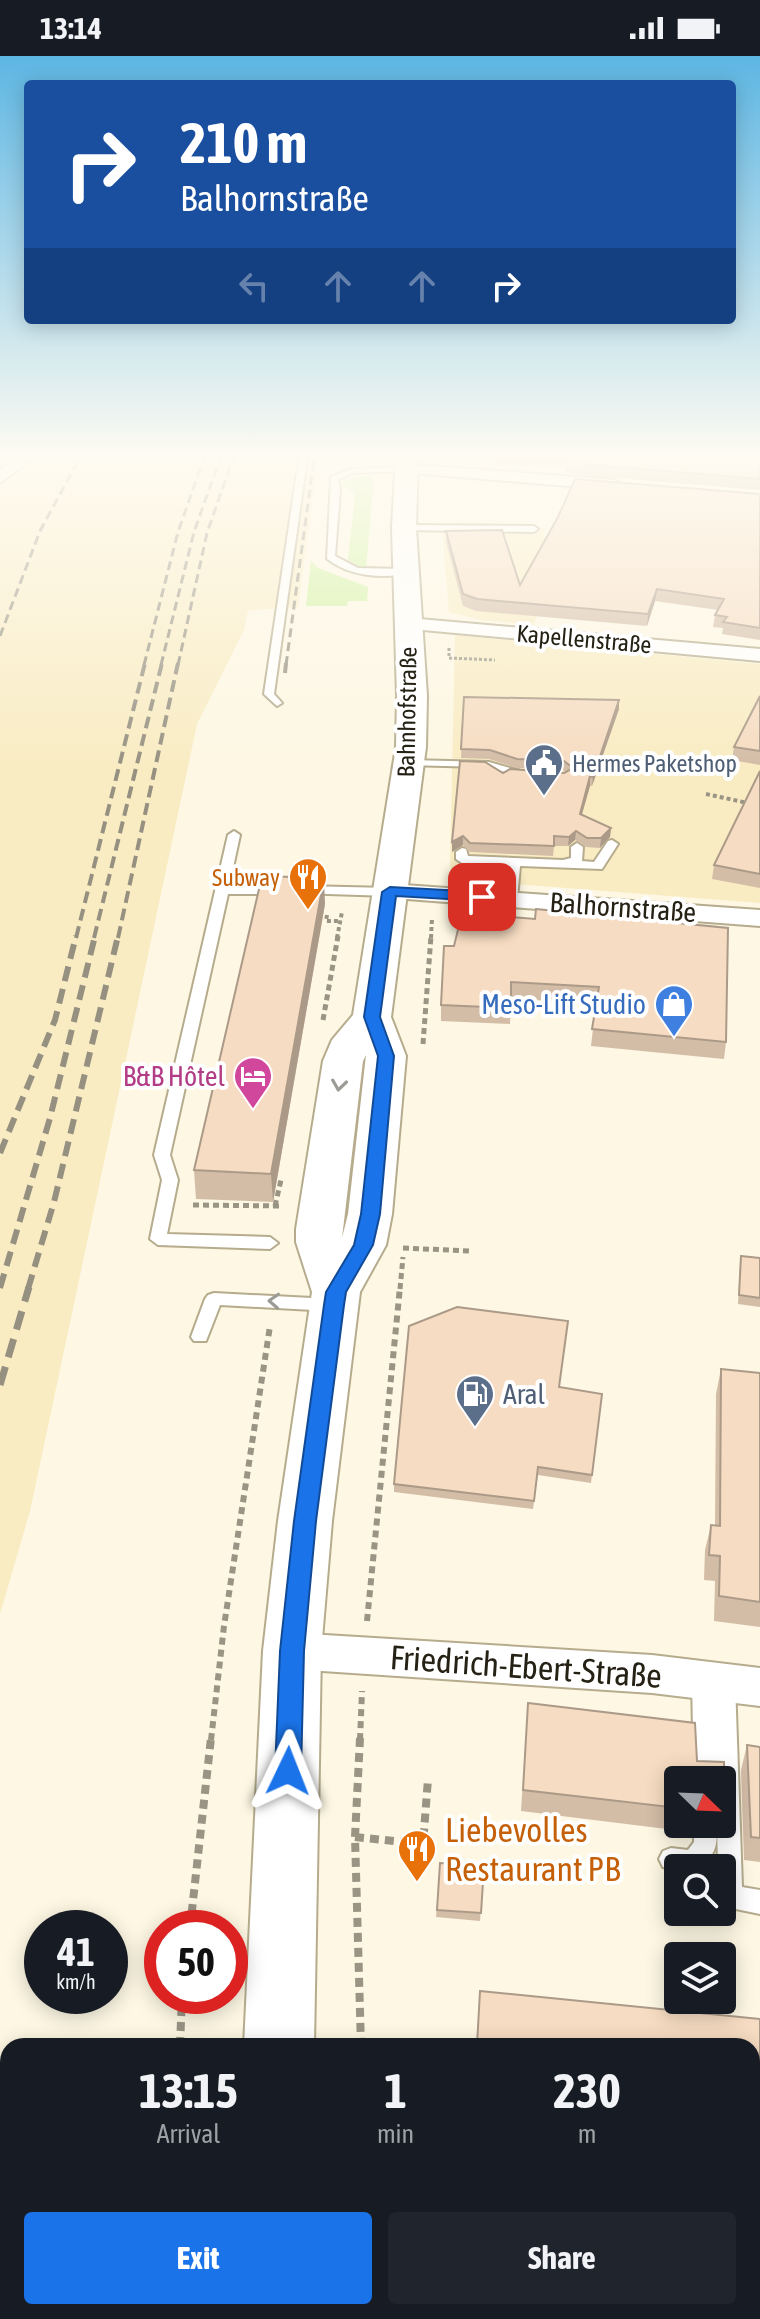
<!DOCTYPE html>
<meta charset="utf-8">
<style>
:root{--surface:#171b24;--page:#20242c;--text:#f1f3f6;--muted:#9ea1a6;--accent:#1a73e8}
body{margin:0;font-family:"Asap Condensed",sans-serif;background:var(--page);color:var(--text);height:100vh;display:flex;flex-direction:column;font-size:30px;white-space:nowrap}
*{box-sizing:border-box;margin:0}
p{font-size:26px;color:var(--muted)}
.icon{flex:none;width:44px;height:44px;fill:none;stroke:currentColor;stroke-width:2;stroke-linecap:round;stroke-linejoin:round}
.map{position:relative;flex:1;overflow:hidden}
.drawer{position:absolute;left:0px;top:1982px;width:760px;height:282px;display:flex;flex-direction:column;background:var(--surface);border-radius:24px 24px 0 0;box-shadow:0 4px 20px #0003}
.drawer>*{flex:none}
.guide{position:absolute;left:24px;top:24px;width:712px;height:244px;border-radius:8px;box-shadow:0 4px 20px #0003;background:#1a4fa0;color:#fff;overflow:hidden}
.needle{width:52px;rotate:113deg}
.buttons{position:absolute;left:664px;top:1710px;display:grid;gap:16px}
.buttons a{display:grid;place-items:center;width:72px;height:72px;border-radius:8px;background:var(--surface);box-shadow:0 4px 20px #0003;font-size:40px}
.speed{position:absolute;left:24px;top:1854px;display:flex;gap:16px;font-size:40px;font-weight:700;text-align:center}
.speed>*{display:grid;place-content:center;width:104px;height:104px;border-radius:50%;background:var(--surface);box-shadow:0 4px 20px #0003;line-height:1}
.speed small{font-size:20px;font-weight:400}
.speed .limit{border:12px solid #d22;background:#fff;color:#111}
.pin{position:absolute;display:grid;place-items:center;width:68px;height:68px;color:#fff;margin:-34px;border-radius:16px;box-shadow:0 4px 12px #0006}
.me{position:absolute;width:88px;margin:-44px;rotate:2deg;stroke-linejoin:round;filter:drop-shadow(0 0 6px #0008)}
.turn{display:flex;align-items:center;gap:28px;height:168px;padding:0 24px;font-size:36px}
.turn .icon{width:104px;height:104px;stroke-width:2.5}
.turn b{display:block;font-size:56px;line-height:68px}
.lanes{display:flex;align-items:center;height:76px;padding:0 24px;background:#0003;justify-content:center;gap:40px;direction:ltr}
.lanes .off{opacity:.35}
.eta{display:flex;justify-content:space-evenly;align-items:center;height:136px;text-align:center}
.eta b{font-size:48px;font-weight:700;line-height:56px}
.primary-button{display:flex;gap:16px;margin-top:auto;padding:16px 24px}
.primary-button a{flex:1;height:92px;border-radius:8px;background:var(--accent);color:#fff;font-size:32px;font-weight:700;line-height:92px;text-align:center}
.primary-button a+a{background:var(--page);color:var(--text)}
.status{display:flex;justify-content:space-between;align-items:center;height:56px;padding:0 40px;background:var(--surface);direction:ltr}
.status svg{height:22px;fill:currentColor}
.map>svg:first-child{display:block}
</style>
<div class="status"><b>13:14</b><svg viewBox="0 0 49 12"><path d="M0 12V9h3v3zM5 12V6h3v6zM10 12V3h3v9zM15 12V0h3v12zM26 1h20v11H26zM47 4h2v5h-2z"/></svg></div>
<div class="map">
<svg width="760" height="2263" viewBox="0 0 760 2263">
<rect width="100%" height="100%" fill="#fdf7e3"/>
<g fill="#f9ecc3">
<polygon points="48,396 319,396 298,551 248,554 244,574 197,668 30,1455 0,1558 0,432"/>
<polygon points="442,471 545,472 544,481 578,489 556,518 533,569 481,564 449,556"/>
<polygon points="455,579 760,608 760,847 474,825 456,820 450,811"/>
</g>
<g fill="#cff29e">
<polygon points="360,420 374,420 366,514 348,504 355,438 343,429 343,425"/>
<polygon points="311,505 318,512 368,531 367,545 348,545 347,550 306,550"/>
<polygon points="396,2256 623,2256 628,2263 397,2263"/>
</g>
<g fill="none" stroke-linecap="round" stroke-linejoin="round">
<defs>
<g id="lane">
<polygon points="300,396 308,396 274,638 282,647 277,650 264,638"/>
<path d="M 410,411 L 407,415 L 352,417 L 338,424 L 340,434 L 335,500 L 358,512 L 406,513 L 409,514 L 409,518 C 380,522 351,521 327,503 L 331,421 L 350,413 Z"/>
<polygon points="404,469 534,470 538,473 534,476 401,474 401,470"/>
<polygon points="409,704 489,706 531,718 525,721 484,711 405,709 405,705"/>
<polygon points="234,775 240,779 229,830 279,830 285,834 279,838 228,838 170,1099 178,1124 167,1178 270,1181 278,1187 270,1193 158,1189 150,1183 162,1124 154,1099 228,779"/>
<polygon points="612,784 618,788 602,813 520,810 517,843 511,847 505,843 508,809 462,807 456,803 456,796 462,792 466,793 468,800 563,804 571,802 571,791 577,787 583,791 582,805 594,806 608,785"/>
<polygon points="302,830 390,832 396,836 390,840 297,837 296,834"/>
<polygon points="214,1237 331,1243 337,1245 340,1249 337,1253 331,1255 220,1249 206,1285 194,1285 191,1281 205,1243 208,1239"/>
<polygon points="703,1615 711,1617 714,1625 716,1619 724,1617 732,1619 735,1626 742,1831 760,1834 760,1858 731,1852 722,1848 722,1812 718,1812 717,1768 722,1768 722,1724 694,1724 692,1624 695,1617"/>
<path d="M 694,1768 L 716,1768 C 718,1790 716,1794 703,1812 L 678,1812 L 678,1815 L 663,1811 L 659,1803 L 663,1795 L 671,1792 L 688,1794 L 694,1786 Z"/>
</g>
<g id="street">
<polygon points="24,396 42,396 0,427 0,414"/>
<polygon points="407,408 615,424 623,429 615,434 401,416 399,413"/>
<polygon points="408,562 760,593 760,605 401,572 398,568 401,564"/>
<polygon points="390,828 760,854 760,870 381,841 377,836 381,831"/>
<polygon points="292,1577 652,1599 760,1612 760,1650 652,1637 292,1613 277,1608 271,1595 277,1582"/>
</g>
<g id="secondary">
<path d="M 396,396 L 418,396 L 416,472 L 427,640 L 426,691 L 391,961 L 406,1000 L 392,1158 L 386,1189 L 360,1236 L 332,1465 L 321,1595 L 314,1990 L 244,1990 L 263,1595 L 278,1465 L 312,1236 L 296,1186 L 296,1173 L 323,1005 L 332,984 L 353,959 L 396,691 L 397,640 L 392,472 ZM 366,999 L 348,1158 L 342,1182 L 363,1005 Z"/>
<polygon points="235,2256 313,2256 312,2263 234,2263"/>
</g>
</defs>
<use href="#lane" stroke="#b6ac8d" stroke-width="4"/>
<use href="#street" stroke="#b6ac8d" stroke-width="4"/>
<use href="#secondary" stroke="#b6ac8d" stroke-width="4"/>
<polyline stroke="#999484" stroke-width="3" stroke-dasharray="3 2" stroke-linecap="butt" points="449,592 449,602 495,604"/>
<g stroke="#999484" stroke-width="4" stroke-dasharray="4 3" stroke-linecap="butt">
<polyline points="706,738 748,747"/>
<polyline points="327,859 326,865 340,865"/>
<polyline points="337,882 342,856"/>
<polyline points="431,882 432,862"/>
</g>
<g stroke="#999484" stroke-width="5" stroke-dasharray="6 4" stroke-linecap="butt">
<polyline points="323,964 338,880"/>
<polyline points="423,988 431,880"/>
<polyline points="193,1149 283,1150"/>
<polyline points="275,1150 281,1124"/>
<polyline points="403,1192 470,1195"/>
<polyline points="400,1233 403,1201"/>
</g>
<g stroke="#999484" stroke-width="6" stroke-dasharray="7 5" stroke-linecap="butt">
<polyline points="367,1565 400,1231"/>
<polyline points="211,1684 224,1570 270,1270"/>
<polyline points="360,1684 362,1635"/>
</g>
<g stroke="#999484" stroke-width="8" stroke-dasharray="9 6" stroke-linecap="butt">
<polyline points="360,1682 355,1781 361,1990"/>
<polyline points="355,1781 423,1788 428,1723"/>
<polyline points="190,1872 211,1682"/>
<polyline points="180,1990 182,1940"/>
<polyline points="169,2256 169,2263"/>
<polyline points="380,2256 381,2263"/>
<polyline points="711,2256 712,2263"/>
</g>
<use href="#lane" fill="#fff" fill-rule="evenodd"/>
<use href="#street" fill="#fff" fill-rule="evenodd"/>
<use href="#secondary" fill="#fff" fill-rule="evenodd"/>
<g stroke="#959080" stroke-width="3" stroke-dasharray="9 5" stroke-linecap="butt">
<polyline points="0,580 40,475 83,396"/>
<polyline points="144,609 178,476 206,396"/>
<polyline points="161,609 194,476 221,400"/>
<polyline points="178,609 207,477 235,396"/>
<polyline points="286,609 315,396"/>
</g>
<g stroke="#959080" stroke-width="4" stroke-dasharray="12 6" stroke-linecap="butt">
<polyline points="285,617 286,607"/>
<polyline points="76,882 145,607"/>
<polyline points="94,882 162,607"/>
<polyline points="118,882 178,607"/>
</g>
<g stroke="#959080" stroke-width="6" stroke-dasharray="15 8" stroke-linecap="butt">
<polyline points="0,1097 55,964 76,880"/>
<polyline points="0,1232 50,1062 95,880"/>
<polyline points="28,1233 54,1146 118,880"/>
</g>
<polyline stroke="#959080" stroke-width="7" stroke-dasharray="19 10" stroke-linecap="butt" points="0,1329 29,1231"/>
</g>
<g fill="#d4bda7">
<polygon points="453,396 760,396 760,434 581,419 565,416 565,411 494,409 494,402 454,402"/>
<polygon points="760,438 760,584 722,578 723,572 713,571 715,559 718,554 655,545 647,570 476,555 463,550 446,486 446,475 520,529"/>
<polygon points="760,640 760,709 732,704 734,691"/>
<polygon points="464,641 619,653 592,730 590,730 582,759 611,772 610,781 600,792 586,791 575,784 568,790 554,790 553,800 470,796 463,789 452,796 452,786 503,717 565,716 563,714 517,712 489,703 461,702"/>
<polygon points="760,715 760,832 712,823 714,809"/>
<polygon points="325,848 273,1146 196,1143 194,1114"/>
<polygon points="462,857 726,986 724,1003 591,990 596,947 511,943 510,968 441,965 441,949"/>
<polygon points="741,1200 760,1202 760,1251 738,1248 740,1208"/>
<polygon points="721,1313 760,1317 760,1571 714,1565 715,1525 704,1524 705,1494 711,1469 715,1469 716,1338"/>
<polygon points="560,1331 602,1338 591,1427 538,1419 533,1453 394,1436 394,1428"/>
<polygon points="528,1647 695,1667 697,1705 724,1706 724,1744 722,1753 722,1724 678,1724 678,1768 693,1768 691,1776 521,1755"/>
<polygon points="747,1689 760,1691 760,1806 744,1804 741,1714"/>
<polygon points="440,1807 484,1811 480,1865 436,1861"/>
<polygon points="480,1935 760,1963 760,2263 721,2263 721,2256 752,2256 752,1990 476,1990"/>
</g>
<g fill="#ac9a88">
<polygon points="657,533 655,545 647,570 648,558"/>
<polygon points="619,644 619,653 592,730 593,721"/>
<polygon points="590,720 590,730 579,768 580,758"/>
<polygon points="611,772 610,781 600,792 601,782"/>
<polygon points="576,775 575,784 568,790 569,781"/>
<polygon points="463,780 463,789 452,796 452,786"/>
<polygon points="324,822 325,848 273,1146 271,1118"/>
</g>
<g fill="#f6dcc2" stroke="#ac9a88" stroke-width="2">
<polygon points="494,396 760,396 760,423 582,408 565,405 568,401 494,398"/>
<polygon points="575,423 760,438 760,572 723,566 727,561 715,559 724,543 657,533 648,558 477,543 463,538 446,475 502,474 520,529 558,461"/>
<polygon points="760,640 760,695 734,691"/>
<polygon points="464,641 619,644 593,721 590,720 580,758 611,772 601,782 587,782 576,775 569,781 554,780 554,790 470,787 463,780 452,786 460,705 485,706 503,717 510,713 564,717 573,712 564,705 517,703 490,694 461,693"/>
<polygon points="760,715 760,818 714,809"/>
<polygon points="262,820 324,822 271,1118 194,1114"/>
<polygon points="536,853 728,872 726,986 592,973 599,931 511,926 511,952 441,949 444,890 454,890 462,857 535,863"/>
<polygon points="741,1200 760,1202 760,1242 739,1239"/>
<polygon points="457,1251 568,1265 559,1331 602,1338 592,1419 538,1411 534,1445 394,1428 409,1270"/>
<polygon points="721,1313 760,1317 760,1546 719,1540 720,1500 709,1499 711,1469 720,1470"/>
<polygon points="528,1647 695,1667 697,1705 724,1706 724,1744 722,1744 722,1724 678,1724 678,1752 523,1734"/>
<polygon points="747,1689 760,1691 760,1782 751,1781"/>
<polygon points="440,1807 484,1811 481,1857 437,1854"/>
<polygon points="480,1935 760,1963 760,2263 732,2263 732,2256 752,2256 752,1990 477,1990"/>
</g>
<defs><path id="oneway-chevron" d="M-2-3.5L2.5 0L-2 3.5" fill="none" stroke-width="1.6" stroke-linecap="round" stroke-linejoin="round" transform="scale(2)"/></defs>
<g stroke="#9d9b96">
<use href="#oneway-chevron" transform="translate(339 1029) rotate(98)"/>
<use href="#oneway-chevron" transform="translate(274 1245) rotate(-177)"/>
</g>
<linearGradient id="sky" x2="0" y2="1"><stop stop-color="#5db6e3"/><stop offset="0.56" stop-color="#fefbf2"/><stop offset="1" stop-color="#fefbf2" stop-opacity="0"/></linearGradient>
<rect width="760" height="713" fill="url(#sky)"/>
<polygon fill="#1a73e8" stroke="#114b97" stroke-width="2" points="390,831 482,836 489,841 482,845 396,840 380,961 394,1000 380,1158 373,1189 346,1236 344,1249 316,1465 304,1595 301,1715 297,1723 288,1726 279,1723 275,1715 280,1595 294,1465 324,1249 326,1236 354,1189 361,1158 378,1000 364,961 382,836"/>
<defs>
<symbol id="civic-pin" viewBox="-11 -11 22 30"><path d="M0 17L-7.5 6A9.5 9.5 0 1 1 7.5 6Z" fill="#5c6f8a" stroke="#fff"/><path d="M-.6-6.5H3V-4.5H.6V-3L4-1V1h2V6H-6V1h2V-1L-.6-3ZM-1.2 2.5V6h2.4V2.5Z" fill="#fff"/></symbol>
<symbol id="restaurant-pin" viewBox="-11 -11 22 30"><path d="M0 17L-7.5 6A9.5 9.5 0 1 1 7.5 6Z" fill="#e8710a" stroke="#fff"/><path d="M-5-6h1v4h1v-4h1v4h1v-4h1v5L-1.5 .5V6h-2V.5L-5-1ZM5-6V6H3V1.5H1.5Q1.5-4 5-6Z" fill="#fff"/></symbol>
<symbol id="shop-pin" viewBox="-11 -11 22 30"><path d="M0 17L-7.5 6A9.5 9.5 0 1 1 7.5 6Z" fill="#3f7fe0" stroke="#fff"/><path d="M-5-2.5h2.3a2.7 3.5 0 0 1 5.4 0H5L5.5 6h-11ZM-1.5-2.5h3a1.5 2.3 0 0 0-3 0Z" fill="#fff"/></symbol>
<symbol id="hotel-pin" viewBox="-11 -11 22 30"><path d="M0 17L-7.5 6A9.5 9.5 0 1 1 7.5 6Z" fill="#d1479c" stroke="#fff"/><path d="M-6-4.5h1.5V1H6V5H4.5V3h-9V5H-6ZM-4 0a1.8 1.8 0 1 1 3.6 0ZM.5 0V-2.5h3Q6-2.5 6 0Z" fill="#fff"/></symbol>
<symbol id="fuel-pin" viewBox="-11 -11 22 30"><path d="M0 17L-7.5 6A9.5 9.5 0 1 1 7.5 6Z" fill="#5c6f8a" stroke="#fff"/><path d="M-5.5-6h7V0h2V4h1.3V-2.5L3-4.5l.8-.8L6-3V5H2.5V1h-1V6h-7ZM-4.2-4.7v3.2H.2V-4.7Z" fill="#fff"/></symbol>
</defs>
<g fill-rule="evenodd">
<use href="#civic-pin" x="522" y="685" width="44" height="60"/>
<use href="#restaurant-pin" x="286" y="799" width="44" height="60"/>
<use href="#shop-pin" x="652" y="926" width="44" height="60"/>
<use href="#hotel-pin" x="231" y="998" width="44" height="60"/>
<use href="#fuel-pin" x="453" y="1316" width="44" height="60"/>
<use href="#restaurant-pin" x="395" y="1771" width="44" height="60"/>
</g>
<g text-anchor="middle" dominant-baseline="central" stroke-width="8" stroke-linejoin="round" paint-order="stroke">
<g font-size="24" fill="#252115" stroke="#fff">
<text transform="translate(584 583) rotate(5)">Kapellenstraße</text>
<text transform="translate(407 656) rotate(-89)">Bahnhofstraße</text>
</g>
<g font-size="24" fill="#4e5e75" stroke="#fff" text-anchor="start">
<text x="572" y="707">Hermes Paketshop</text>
</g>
<g font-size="24" fill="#c56008" stroke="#fff" text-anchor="end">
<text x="280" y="821">Subway</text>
</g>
<g font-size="28" fill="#252115" stroke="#fff">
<text transform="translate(623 851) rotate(4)">Balhornstraße</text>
</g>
<g font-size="28" fill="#366cbe" stroke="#fff" text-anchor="end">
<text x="646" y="948">Meso-Lift Studio</text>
</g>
<g font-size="28" fill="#b23c85" stroke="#fff" text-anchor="end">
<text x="225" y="1020">B&amp;B Hôtel</text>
</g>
<g font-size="28" fill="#4e5e75" stroke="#fff" text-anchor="start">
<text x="503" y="1338">Aral</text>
</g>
<g font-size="34" fill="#252115" stroke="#fff">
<text transform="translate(526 1610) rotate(4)">Friedrich-Ebert-Straße</text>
</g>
<g font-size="34" fill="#c56008" stroke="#fff" text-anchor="start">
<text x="445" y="1773">Liebevolles<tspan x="445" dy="39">Restaurant PB</tspan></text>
</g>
</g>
</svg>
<div class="buttons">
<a><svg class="needle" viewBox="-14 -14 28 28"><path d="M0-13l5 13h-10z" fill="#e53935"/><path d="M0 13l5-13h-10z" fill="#9ea1a6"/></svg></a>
<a><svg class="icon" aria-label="search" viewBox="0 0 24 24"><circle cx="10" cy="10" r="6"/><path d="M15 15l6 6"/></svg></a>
<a><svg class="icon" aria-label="layers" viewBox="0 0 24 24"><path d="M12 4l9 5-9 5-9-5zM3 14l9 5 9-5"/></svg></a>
</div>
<div class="speed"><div>41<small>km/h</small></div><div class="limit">50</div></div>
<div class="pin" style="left:482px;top:841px;background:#d93025"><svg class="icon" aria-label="arrive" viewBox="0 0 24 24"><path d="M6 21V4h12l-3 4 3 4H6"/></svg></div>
<svg class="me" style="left:288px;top:1715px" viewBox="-20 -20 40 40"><path d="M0-17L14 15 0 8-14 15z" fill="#1a73e8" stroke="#fff" stroke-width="4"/></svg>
<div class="guide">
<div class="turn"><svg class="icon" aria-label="right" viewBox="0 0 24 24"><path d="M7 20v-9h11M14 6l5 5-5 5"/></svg><div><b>210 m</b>Balhornstraße</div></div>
<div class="lanes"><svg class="icon off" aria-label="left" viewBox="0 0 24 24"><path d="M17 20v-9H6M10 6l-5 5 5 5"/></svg><svg class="icon off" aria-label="ahead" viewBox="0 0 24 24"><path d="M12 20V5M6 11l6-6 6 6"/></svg><svg class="icon off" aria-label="ahead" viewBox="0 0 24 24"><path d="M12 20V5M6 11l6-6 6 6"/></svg><svg class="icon" aria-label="right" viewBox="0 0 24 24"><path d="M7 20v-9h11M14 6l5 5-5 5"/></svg></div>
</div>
<section class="drawer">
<div class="eta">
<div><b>13:15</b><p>Arrival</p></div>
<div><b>1</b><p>min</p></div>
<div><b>230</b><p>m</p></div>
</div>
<div class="primary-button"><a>Exit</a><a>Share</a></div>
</section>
</div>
